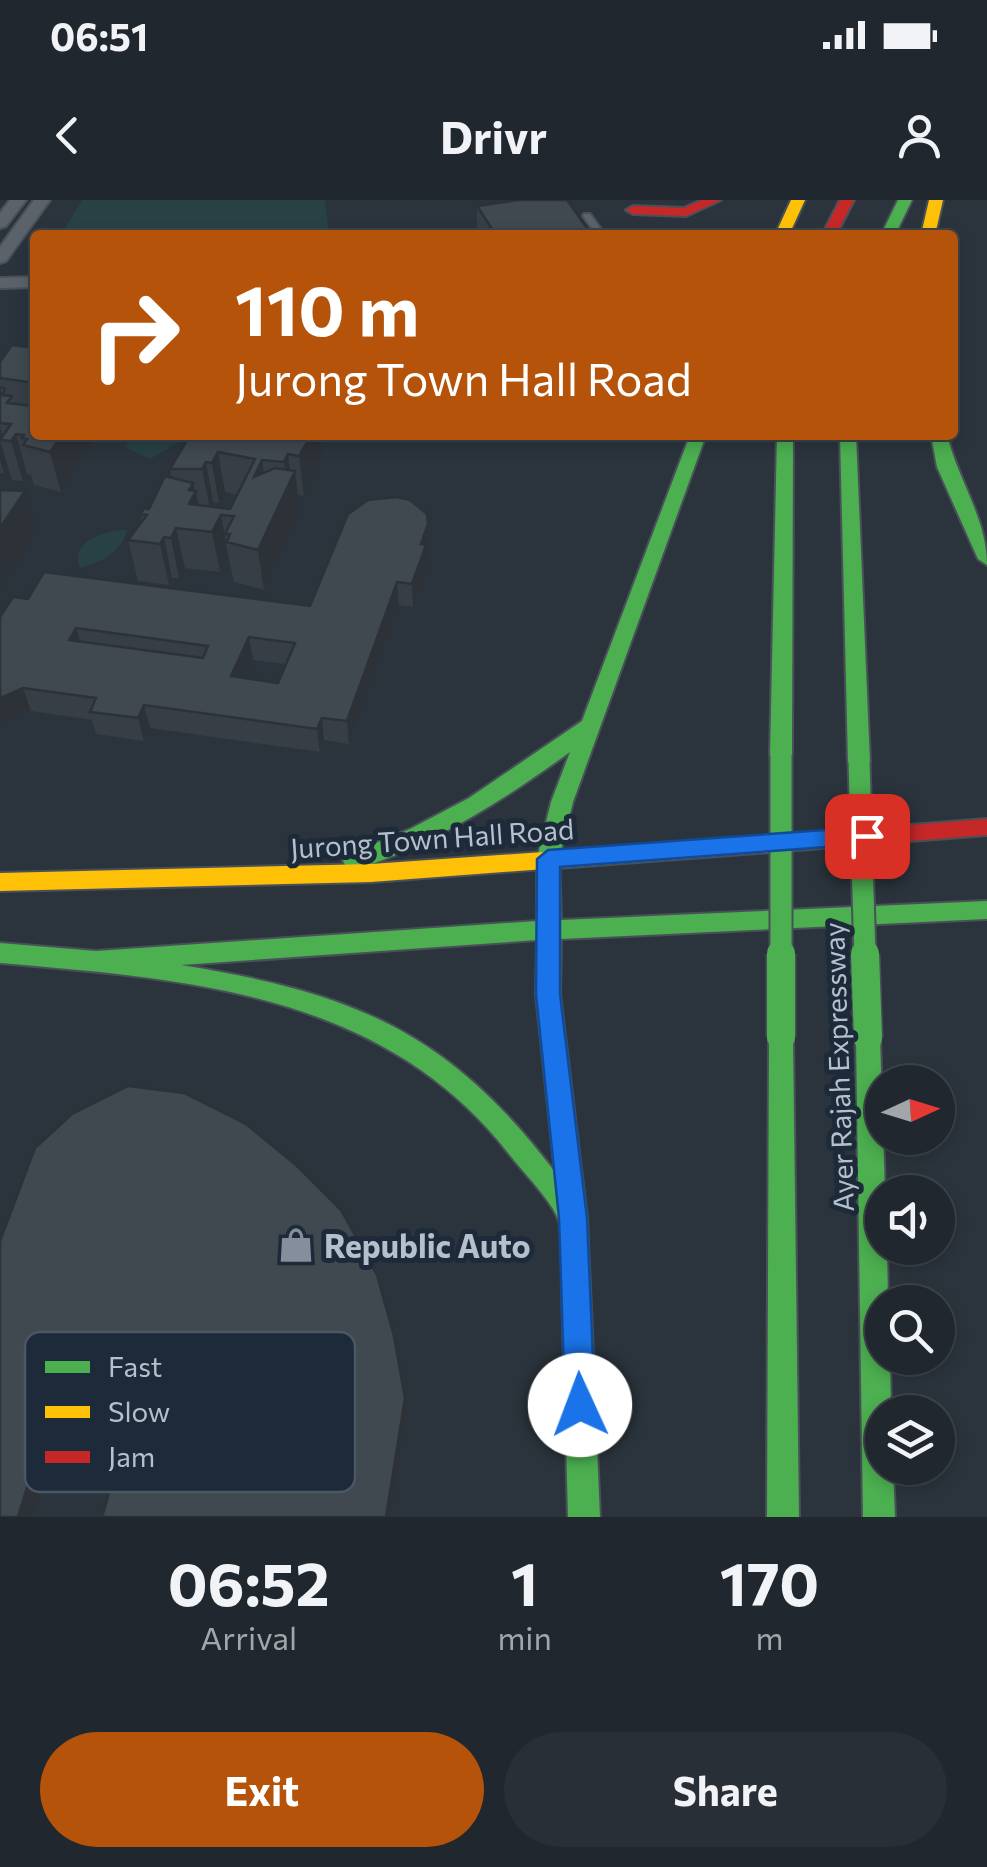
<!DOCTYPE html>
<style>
:root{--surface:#20272e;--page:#282f36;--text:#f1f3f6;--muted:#a2a5aa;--line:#3d444a;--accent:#b45309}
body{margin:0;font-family:Commissioner,sans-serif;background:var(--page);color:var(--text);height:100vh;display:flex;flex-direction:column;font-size:38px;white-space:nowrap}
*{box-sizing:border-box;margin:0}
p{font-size:32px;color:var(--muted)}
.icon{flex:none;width:55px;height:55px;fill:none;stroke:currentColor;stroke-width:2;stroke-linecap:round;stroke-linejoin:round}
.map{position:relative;height:1317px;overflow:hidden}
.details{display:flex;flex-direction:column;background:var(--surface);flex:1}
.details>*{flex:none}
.hud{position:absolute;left:30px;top:30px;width:928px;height:210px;border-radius:10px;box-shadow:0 5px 15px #0003,0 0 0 2px var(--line);background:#b45309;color:#fff;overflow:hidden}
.needle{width:65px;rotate:86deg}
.fabs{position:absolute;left:865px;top:865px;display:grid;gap:20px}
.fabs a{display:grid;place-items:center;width:90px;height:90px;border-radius:50%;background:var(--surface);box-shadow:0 5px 15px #0003,0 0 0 2px var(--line);font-size:50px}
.pin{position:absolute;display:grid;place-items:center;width:85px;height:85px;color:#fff;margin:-42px;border-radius:20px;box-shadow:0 5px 15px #0006}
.me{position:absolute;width:110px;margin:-55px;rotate:358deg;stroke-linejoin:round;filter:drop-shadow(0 0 8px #0008)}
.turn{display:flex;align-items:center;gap:35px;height:210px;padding:0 40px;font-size:45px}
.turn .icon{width:130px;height:130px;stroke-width:2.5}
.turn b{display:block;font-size:70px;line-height:85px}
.eta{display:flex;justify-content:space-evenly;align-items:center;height:170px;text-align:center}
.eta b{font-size:60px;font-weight:700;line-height:70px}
.action{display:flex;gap:20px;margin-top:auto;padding:20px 40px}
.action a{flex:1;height:115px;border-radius:60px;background:var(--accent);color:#fff;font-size:40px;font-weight:700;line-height:115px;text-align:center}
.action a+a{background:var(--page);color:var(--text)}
.status{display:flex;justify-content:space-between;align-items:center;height:70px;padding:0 50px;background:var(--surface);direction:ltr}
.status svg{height:28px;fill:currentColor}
header{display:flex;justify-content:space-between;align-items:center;height:130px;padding:0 40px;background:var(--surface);font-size:45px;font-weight:700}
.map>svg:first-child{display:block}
</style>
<div class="status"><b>06:51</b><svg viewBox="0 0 49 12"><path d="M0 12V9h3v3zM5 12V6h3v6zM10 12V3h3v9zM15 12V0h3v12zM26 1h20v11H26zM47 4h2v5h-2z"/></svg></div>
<header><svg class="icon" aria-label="back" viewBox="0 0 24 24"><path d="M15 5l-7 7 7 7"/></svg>Drivr<svg class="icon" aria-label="person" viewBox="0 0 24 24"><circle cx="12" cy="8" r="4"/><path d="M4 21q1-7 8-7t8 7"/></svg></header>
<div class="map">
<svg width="987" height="1317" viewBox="0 0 987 1317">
<rect width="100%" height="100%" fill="#2b343d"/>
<g fill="#274144">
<polygon points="82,0 325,0 329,35 61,35"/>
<polygon points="134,235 190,235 150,259 124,247"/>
<path d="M 127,330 C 121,353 102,362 80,368 C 69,341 105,330 127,330 Z"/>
</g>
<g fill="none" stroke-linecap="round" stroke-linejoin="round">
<defs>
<g id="lane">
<polygon points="584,14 590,14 605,35 597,35 583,16"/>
<polygon points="952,204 957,207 957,226 952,229"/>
</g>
<g id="street">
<polygon points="10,0 26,0 6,26 0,28 0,13"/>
<polygon points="34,0 50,0 6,61 0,63 0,47"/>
<polygon points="35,77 35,87 0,88 0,78"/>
</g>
<g id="fast">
<polygon points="898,0 912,0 895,35 881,35"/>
<path d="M 690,235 L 706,235 L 573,602 L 559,659 L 561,720 L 987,701 L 987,719 L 561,739 L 560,794 L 587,1018 L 600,1317 L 568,1317 C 566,1241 564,1165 562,1089 C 561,1070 566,1039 559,1021 C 552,1001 522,971 509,954 C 384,793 189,779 0,763 L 0,743 L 96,751 L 537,721 L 537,659 L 551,602 L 570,552 C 504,600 433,645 354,670 L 346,667 L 343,661 L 346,655 L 410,629 L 469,598 L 582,521 ZM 537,740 L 536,794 L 555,972 C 447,830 353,793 181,765 Z"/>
<polygon points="777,235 793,235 792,555 781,563 770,555"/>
<polygon points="840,235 856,235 870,562 859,570 848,562"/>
<path d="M 931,235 L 947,235 C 958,280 987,319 987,365 L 978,359 L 937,267 Z"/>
<polygon points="781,826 790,830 793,837 799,1317 767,1317 769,837 772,830"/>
<polygon points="868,827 877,831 880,838 885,992 882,1048 887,1048 888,1102 882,1102 882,1158 890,1158 891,1212 882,1212 882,1268 893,1268 895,1317 863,1317 856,838 859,831"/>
</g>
<g id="slow">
<polygon points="791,0 805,0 789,35 775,35"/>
<polygon points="929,0 943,0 935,35 921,35"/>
<polygon points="772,636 783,644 772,652 371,682 0,691 0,673 371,664"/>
</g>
<g id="jam">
<polygon points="702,0 721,0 686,16 633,14 626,10 633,6 684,8"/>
<polygon points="840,0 854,0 836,35 822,35"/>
<polygon points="987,619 987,635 772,652 761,644 772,636"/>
</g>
</defs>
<use href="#lane" stroke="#495059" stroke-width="4"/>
<use href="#street" stroke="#495059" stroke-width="4"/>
<use href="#fast" stroke="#495059" stroke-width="4"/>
<use href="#slow" stroke="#495059" stroke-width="4"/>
<use href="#jam" stroke="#495059" stroke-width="4"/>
<use href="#lane" fill="#5c6269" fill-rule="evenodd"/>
<use href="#street" fill="#5c6269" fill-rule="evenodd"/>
<use href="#fast" fill="#4caf50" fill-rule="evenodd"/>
<use href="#slow" fill="#ffc107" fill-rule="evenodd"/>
<use href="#jam" fill="#c62828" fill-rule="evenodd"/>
<defs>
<g id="fast-bridge-far1">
<polyline points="781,555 781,757"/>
<polyline points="859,562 865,757"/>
</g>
<g id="fast-bridge">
<polyline points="781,754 781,837"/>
<polyline points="865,754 868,838"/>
</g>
</defs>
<use href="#fast-bridge-far1" stroke="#485058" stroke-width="25" stroke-linecap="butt"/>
<use href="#fast-bridge" stroke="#485058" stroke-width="31" stroke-linecap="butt"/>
<use href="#fast-bridge-far1" stroke="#4caf50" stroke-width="21"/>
<use href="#fast-bridge" stroke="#4caf50" stroke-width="28"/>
</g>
<g fill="#373e45" fill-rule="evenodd">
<polygon points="477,6 592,35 482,35 477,28"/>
<polygon points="35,148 35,235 98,235 61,292 34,285 31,275 27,274 23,281 12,280 8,267 4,273 0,273 0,162"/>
<path d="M 257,237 L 266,238 L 323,260 L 304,296 L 298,295 L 300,311 L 264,390 L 234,382 L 228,355 L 220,372 L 185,368 L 179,378 L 172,378 L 169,385 L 138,381 L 128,340 L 142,322 L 141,314 L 149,309 L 172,278 L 170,269 ZM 225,292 L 237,295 L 230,309 L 211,306 L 213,302 L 219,303 Z"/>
<path d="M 429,346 L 427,353 L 427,368 L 413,407 L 399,405 L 349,544 L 324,540 L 320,552 L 150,528 L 144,541 L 96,534 L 92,520 L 31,511 L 0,524 L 28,399 L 310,406 ZM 253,460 L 286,464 L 278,483 L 245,478 Z"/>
<polygon points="0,1041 407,1214 391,1317 102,1317 111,1288 46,1276 34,1317 0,1317"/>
</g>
<g fill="#2d3238">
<polygon points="0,227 4,240 0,240 8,267 4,273 0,260"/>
<polygon points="16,234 27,274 23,281 11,241"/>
<polygon points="62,235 98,235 61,292 50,252"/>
<polygon points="311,235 321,235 323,260 304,296 299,256"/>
<polygon points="218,252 225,292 219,303 212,263"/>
<polygon points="288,254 291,280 295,271 300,311 264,390 258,350 288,286 284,262"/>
<polygon points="262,260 268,300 254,277"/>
<polygon points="206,262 213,302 210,309 202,269"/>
<polygon points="193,283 195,292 196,291 203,331 189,304 189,290"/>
<polygon points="25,291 37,331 0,389 0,328"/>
<polygon points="221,315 228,355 220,372 212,332"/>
<polygon points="428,324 429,346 427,353 427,368 413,407 412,384 421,344"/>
<polygon points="176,328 185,368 179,378 171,338"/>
<polygon points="164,337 172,378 169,385 160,344"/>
<polygon points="397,382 399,405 349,544 347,521"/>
<polygon points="76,428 83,451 69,440"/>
<polygon points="249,437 253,460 236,499 231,476"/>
<polygon points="23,488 31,511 0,524 0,498"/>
<polygon points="144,505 150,528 144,541 138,518"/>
<polygon points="322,518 324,540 320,552 317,529"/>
<polygon points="405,1198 407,1214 391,1317 386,1317"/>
<polygon points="35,1261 46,1276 34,1317 18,1317"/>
</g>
<g fill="#404850" stroke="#2d3238" stroke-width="2.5" fill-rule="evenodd">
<polygon points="519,0 567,0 592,35 496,35 477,6"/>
<polygon points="12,145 35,148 35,183 0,178 0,162"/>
<polygon points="0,187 5,189 1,195 12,196 7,203 35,206 35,235 62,235 50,252 23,245 27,239 22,238 24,235 16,234 11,241 0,240 11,224 0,223"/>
<polygon points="190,235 248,235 247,236 266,238 270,235 311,235 299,256 288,254 284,262 262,260 254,277 275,268 295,271 258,350 227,342 230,334 225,334 234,316 221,315 212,332 176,328 171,338 164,337 160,344 128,340 147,315 141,314 144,308 149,309 165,276 193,283 189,290 196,291 189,304 230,309 255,259 218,252 212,263 206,262 202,269 170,269"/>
<polygon points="0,290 25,291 0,328"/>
<path d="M 396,297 L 410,300 L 427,314 L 428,324 L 421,344 L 426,345 L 412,384 L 397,382 L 347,521 L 322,518 L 317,529 L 144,505 L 138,518 L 90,512 L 96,498 L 23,488 L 0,498 L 0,417 L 13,397 L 28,399 L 44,372 L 310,406 L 348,314 L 368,300 ZM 76,428 L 208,446 L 203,458 L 69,440 ZM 249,437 L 295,443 L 278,483 L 231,476 Z"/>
<polygon points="128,886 184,893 246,924 296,965 341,1010 377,1075 394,1136 405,1198 386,1317 102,1317 114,1276 35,1261 18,1317 0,1317 0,1041 35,948 72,914"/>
</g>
<polygon fill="#1a73e8" stroke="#114b97" stroke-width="2.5" points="867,627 878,636 867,644 560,667 560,794 587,1018 595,1205 590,1215 580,1220 569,1215 565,1205 559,1018 536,794 537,659 548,650"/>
<defs>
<symbol id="shop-bare" viewBox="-9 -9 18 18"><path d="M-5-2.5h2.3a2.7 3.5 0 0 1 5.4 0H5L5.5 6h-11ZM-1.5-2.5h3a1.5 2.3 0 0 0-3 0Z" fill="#858f9b" stroke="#1d2a39" stroke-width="2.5" paint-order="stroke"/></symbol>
</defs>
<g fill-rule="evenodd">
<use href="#shop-bare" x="271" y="1020" width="50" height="50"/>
</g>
<g text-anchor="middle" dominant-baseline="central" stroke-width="10" stroke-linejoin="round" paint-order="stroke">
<g font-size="28" fill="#b5c0cd" stroke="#1d2a39">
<text transform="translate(432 638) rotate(-4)">Jurong Town Hall Road</text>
<text transform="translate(838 867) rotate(-92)">Ayer Rajah Expressway</text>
</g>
<g font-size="32" font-weight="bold" fill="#b5c0cd" stroke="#1d2a39" text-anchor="start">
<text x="324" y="1045">Republic Auto</text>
</g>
</g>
<rect x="25" y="1132" width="330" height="160" rx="15" fill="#1d2a39" stroke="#4b5765" stroke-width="2.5"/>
<rect x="45" y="1161" width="45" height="12" fill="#4caf50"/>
<rect x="45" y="1206" width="45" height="12" fill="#ffc107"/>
<rect x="45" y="1251" width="45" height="12" fill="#c62828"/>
<g font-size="28" fill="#b5c0cd">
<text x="108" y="1177">Fast</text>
<text x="108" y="1222">Slow</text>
<text x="108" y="1267">Jam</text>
</g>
</svg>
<div class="fabs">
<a><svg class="needle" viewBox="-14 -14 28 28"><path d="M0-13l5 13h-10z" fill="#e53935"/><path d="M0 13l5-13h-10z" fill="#a2a5aa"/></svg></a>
<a><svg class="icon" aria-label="sound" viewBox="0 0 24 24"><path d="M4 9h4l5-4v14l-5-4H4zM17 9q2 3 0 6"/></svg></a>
<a><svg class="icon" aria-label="search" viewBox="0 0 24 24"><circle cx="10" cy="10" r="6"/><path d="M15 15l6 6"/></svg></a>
<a><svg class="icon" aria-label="layers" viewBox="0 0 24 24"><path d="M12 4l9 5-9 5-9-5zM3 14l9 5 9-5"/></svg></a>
</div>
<div class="pin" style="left:867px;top:636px;background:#d93025"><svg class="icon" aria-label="arrive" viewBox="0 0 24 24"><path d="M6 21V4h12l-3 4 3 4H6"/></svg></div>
<svg class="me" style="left:580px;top:1205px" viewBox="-20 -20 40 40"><circle r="19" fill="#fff"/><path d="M0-13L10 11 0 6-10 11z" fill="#1a73e8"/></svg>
<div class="hud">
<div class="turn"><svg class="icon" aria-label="right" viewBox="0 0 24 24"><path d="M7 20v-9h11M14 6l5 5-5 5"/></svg><div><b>110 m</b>Jurong Town Hall Road</div></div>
</div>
</div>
<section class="details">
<div class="eta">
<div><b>06:52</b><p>Arrival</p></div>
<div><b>1</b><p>min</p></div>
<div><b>170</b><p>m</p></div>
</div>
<div class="action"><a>Exit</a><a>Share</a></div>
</section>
